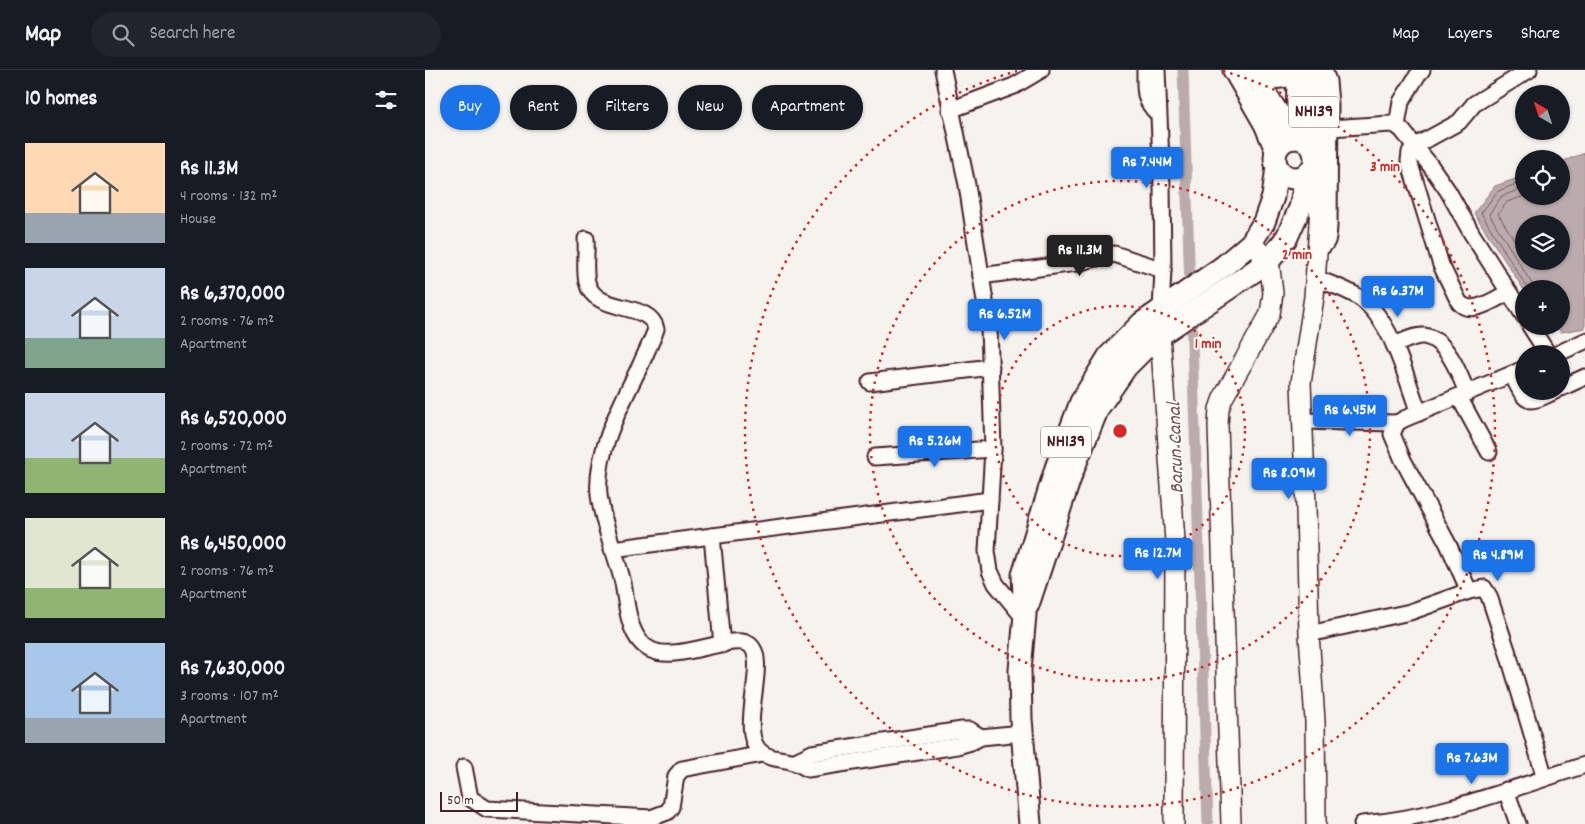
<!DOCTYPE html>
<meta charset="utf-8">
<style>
body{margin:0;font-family:Dekko,sans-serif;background:#20242c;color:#f1f3f6;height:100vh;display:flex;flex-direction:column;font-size:19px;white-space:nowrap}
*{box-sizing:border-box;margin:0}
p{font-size:16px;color:#9ea1a6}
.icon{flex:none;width:28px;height:28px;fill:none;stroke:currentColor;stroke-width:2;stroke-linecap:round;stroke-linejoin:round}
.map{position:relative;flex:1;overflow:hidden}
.sheet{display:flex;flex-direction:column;background:#171b24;width:425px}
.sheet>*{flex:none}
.top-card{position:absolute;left:15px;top:15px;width:475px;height:45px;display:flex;gap:10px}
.needle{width:32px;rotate:321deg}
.buttons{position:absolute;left:1090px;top:15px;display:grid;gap:10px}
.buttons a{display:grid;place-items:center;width:55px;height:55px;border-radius:50%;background:#171b24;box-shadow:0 1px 4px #0004;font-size:25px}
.scale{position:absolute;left:15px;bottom:12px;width:78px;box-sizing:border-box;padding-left:5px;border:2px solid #4a1f2b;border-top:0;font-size:14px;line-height:18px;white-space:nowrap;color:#4a1f2b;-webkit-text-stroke:4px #fdfcf7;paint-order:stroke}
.price{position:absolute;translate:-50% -42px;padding:0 11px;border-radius:5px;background:#1a73e8;color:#fff;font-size:16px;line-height:32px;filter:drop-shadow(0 1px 2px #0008)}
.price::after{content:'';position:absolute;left:50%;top:30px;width:15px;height:11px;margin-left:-8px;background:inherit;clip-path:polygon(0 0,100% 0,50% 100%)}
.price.selected{background:#222;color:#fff}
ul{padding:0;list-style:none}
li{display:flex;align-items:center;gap:15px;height:125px;padding:0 25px}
li span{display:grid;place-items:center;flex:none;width:140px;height:100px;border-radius:0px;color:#555}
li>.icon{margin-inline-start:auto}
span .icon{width:60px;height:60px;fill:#fffc;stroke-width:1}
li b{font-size:21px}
h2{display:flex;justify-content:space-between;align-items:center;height:60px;padding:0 25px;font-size:21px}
.pill{padding:0 18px;border-radius:22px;background:#171b24;box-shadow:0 1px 4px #0004;font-size:18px;line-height:45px}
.pill.selected{background:#1a73e8;color:#fff}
header{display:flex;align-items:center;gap:30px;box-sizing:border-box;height:70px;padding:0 25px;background:#171b24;border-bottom:1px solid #363941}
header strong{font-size:24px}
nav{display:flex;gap:28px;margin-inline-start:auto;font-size:18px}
.search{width:350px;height:45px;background:#20242c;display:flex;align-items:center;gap:12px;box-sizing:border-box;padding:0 18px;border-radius:28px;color:#9ea1a6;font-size:19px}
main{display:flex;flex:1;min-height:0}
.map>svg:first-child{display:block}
.water{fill:#bbabac;stroke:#8e7378;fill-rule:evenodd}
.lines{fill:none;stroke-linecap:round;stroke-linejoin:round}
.shore{stroke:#77575f;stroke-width:1}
.canal{stroke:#bbabac;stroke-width:11}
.minor-casing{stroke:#4a1f2b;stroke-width:19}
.major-casing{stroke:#4a1f2b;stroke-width:22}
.highway-casing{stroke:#4a1f2b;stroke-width:25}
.minor{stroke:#fdfcf7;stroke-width:15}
.major{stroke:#fdfcf7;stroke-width:19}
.highway{stroke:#fdfcf7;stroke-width:21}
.ring{fill:none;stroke:#d62828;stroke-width:2.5;stroke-dasharray:2.5 5}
.labels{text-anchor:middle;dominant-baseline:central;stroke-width:4;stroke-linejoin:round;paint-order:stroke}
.shield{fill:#fdfcf7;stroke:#806168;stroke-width:1}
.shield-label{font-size:18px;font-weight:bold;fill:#4a1f2b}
.water-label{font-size:20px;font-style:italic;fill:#725058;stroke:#fdfcf7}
.centre{fill:#d62828;stroke:#fdfcf7;stroke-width:2.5}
.ring-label{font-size:15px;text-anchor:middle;font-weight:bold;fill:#d62828;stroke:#fdfcf7;stroke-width:4;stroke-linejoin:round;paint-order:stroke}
</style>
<header>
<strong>Map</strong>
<div class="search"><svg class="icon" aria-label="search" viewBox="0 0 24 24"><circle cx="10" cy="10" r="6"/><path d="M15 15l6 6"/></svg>Search here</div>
<nav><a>Map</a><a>Layers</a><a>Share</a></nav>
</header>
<main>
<section class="sheet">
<h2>10 homes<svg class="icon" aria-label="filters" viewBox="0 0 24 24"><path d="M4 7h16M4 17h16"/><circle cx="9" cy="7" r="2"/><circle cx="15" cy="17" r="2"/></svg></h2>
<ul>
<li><span style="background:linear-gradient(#ffd9b3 70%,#9aa5b1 0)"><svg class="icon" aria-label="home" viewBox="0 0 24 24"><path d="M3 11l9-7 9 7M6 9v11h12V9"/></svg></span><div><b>Rs 11.3M</b><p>4 rooms · 132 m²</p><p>House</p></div></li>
<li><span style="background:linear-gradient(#c9d6e8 70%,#7fa58c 0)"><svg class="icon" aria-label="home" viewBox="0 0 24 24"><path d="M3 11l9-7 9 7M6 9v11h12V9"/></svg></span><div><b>Rs 6,370,000</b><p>2 rooms · 76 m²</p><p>Apartment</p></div></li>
<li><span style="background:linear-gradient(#c9d6e8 65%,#8fb573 0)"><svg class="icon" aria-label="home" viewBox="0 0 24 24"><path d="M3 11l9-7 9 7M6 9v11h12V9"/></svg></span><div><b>Rs 6,520,000</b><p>2 rooms · 72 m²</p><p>Apartment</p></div></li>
<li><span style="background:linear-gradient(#dfe7d0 70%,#8fb573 0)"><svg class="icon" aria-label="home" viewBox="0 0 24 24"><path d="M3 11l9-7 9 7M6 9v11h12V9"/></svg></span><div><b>Rs 6,450,000</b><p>2 rooms · 76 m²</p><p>Apartment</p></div></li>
<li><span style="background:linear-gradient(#a9c7e8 75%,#9aa5b1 0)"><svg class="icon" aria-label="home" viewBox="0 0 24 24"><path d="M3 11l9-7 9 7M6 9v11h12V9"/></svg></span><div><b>Rs 7,630,000</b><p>3 rooms · 107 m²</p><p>Apartment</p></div></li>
</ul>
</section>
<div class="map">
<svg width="1160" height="754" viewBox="0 0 1160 754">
<rect width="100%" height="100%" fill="#f6f3ef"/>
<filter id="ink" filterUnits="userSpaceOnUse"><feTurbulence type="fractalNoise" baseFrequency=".02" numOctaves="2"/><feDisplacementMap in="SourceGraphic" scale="10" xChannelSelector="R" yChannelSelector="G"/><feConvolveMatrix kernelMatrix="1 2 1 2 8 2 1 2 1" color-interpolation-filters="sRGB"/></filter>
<g filter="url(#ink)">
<path class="water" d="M1160,83V258L1136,262L1129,256H1136V219H1099V220L1049,143L1070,116L1099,106V126H1136V92ZM1099,154H1136V191H1099Z"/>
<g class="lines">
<g class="shore">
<path d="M1099,111L1073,121L1056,143L1103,219"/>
<path d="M1099,118L1077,126L1064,144L1110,219"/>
<path d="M1099,126L1082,132L1073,144L1099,185"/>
</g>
<g class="canal">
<path d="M758,0L765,220"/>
<path d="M766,241L783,754"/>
</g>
<defs>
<g id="minor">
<path d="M518,0L542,115L564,257L568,379L562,481L565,501L571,514L599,548"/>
<path d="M720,0C720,20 718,30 733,44"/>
<path d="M732,0L737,115L738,200L736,240"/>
<path d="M525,40L589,16L616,0"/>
<path d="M972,56L976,32L992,6L997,0"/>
<path d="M905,58L966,54L972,56L977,60L1005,95L1023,121L1047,164L1099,246"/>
<path d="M161,169C162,182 159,199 162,212C169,245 225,230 231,259C227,271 221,282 216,294C197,333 170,381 174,425C178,456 191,483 198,513C202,535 203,569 226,580C253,593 309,562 325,575C345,591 310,664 337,683C345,689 357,689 366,691C372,693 378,696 383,699L532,676L546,672L556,667L597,663"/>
<path d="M892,180C904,174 903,169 904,156L905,34L903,11L899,0"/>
<path d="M556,206L651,193L689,184L738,200"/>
<path d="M890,208C905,214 922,219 935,228C967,250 981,308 994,343"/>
<path d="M1084,222C1070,229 1046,247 1034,232L1016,195L984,91L985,82L990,76L1034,52L1049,34L1104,0"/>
<path d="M1105,256L1123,284"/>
<path d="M969,275C978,272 989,265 999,266C1022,269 1035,305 1042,323"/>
<path d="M1132,284L1160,271"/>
<path d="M1087,305C1102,333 1100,336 1130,321"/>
<path d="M445,312L566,297"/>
<path d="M1136,318L1160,307"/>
<path d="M1034,327L1064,382"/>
<path d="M877,351L972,353"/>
<path d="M450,387L568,379"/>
<path d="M287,466L297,575"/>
<path d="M187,479L565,430"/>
<path d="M1044,521L1023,474L978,390L967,364L972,353L979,349L1099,299"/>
<path d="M884,564L985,542L1044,521L1059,518L1064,526L1082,580L1120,708"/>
<path d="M368,692L387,683L537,660H545L556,667"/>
<path d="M39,697L45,728L62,739L226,748L242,742L246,737L251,706L257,699L338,684"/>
<path d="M1081,720L1093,754"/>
<path d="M937,754C1014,748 1088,718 1160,695"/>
</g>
<g id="major">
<path d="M886,100L894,114L895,127L894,154L889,227L876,313L881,437L884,564L890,651L891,754"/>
<path d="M735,265L750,471L749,754"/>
<path d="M806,754L793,355L794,339L798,328L845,244L848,223L844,191L826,173"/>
</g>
<g id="highway">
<path d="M809,0L840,54L851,80"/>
<path d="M825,0L869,68"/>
<path d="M826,0C846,10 853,9 873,3"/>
<path d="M889,0L890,83"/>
<path d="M872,67L873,0"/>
<circle cx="870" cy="88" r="20"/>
<path d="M603,535L647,402L673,338L701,297L729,269L844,191L862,167L875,138L882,104"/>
<path d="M605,754L596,649L595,600L600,545L598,505L631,398L656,332L684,286L717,253L799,196L826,173L839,152L848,127L852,97"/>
</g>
</defs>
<use href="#minor" class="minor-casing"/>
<use href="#major" class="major-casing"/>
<use href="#highway" class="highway-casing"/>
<use href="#minor" class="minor"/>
<use href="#major" class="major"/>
<use href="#highway" class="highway"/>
</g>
</g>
<g class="ring">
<circle cx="695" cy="361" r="125"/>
<circle cx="695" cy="361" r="250"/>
<path d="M798 1A375 375 0 1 1 592 1"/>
</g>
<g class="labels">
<g class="shield">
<rect x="864" y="26.5" width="50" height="31" rx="4"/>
<rect x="616" y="356.5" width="50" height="31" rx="4"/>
</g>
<g class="shield-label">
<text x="889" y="42">NH139</text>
<text x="641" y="372">NH139</text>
</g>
<g class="water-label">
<text transform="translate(752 378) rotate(-92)">Barun Canal</text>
</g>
</g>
<circle cx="695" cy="361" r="8" class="centre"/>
<g class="ring-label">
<text x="960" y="101">3 min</text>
<text x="872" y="189">2 min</text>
<text x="783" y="278">1 min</text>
</g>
</svg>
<div class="buttons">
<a><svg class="needle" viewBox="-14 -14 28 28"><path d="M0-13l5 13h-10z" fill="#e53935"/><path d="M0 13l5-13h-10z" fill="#9ea1a6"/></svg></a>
<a><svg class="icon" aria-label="locate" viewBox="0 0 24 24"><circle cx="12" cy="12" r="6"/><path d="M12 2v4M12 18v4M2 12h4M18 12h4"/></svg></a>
<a><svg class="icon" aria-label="layers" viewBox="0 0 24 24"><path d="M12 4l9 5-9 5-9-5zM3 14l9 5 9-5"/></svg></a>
<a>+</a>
<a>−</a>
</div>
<div class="scale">50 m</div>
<b class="price" style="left:722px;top:119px">Rs 7.44M</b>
<b class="price selected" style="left:655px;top:207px">Rs 11.3M</b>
<b class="price" style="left:973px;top:248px">Rs 6.37M</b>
<b class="price" style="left:580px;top:271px">Rs 6.52M</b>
<b class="price" style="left:925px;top:367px">Rs 6.45M</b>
<b class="price" style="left:510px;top:398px">Rs 5.26M</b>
<b class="price" style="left:864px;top:430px">Rs 8.09M</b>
<b class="price" style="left:733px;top:510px">Rs 12.7M</b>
<b class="price" style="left:1073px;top:512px">Rs 4.89M</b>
<b class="price" style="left:1047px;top:715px">Rs 7.63M</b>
<div class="top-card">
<a class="pill selected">Buy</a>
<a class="pill">Rent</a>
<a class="pill">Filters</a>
<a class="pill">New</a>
<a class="pill">Apartment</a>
</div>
</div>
</main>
